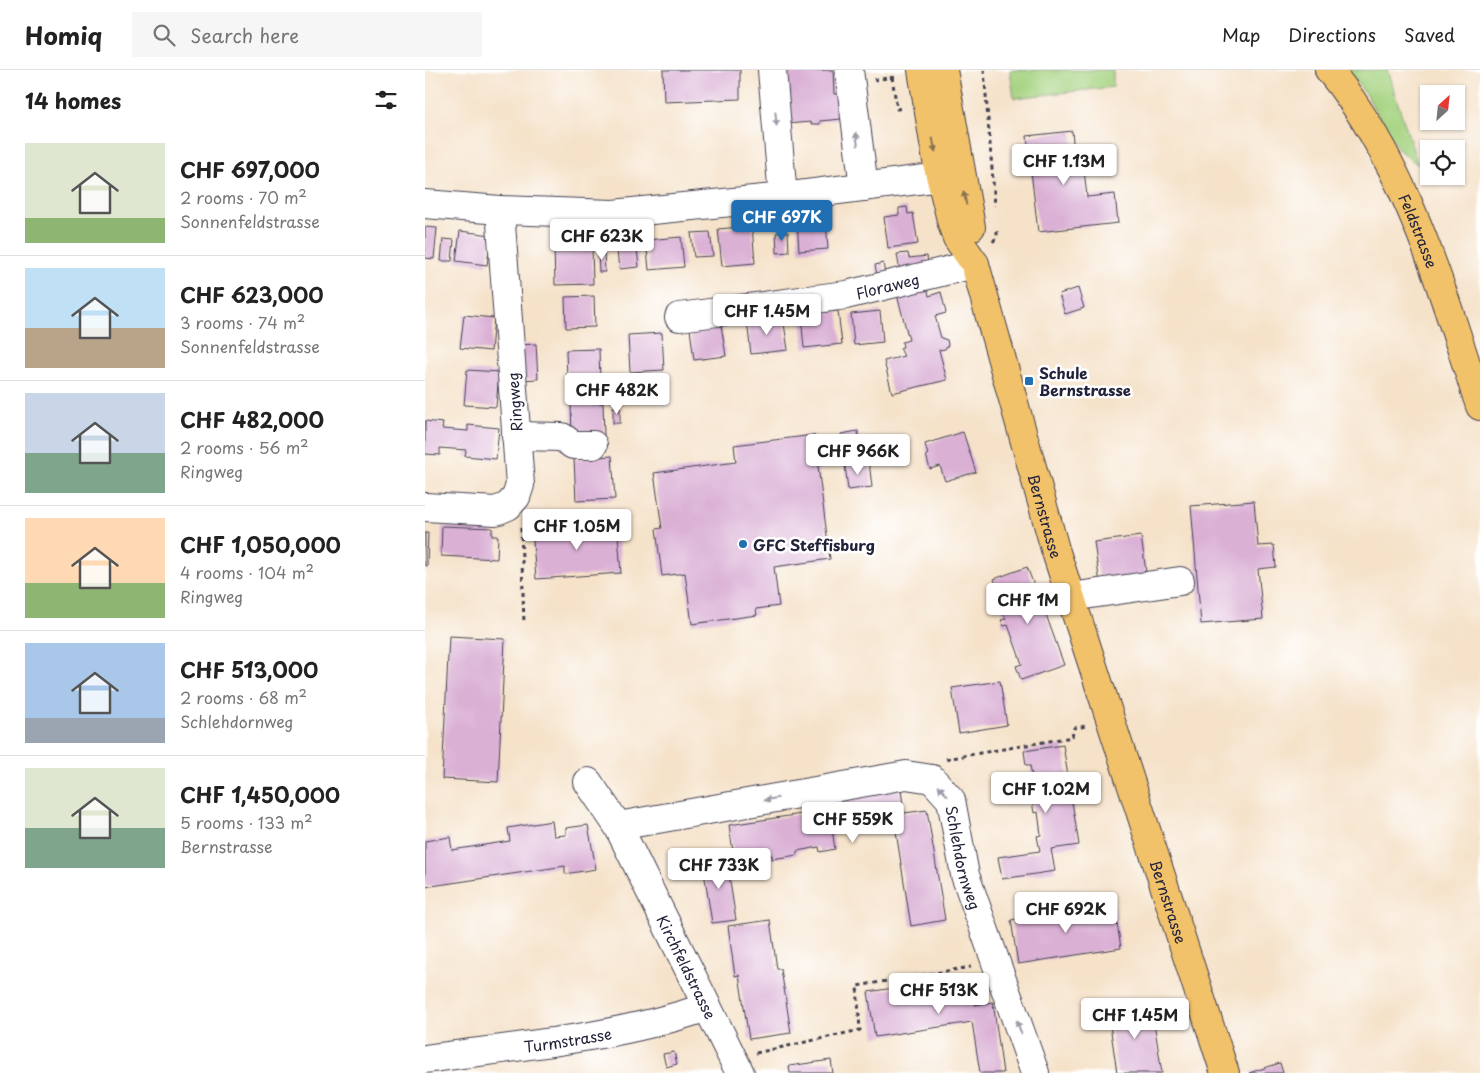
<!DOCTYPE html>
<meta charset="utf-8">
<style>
body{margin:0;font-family:"Playpen Sans",sans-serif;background:#f6f6f6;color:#222;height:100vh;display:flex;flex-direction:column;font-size:19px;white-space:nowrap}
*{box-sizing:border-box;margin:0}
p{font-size:16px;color:#767676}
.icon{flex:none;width:28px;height:28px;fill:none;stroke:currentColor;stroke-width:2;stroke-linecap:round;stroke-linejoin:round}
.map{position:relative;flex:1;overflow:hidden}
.panel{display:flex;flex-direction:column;background:#fff;width:425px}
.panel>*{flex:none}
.needle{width:32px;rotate:27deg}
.tools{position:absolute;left:995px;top:15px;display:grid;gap:10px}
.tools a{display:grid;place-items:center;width:45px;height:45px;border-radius:0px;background:#fff;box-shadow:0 1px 4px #0004;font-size:25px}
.price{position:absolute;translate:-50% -42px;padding:0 11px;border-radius:5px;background:#fff;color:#222;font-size:16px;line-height:32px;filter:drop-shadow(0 1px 2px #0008)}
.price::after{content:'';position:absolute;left:50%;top:30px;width:15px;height:11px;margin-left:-8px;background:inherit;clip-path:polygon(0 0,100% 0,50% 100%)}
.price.active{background:#1f6fb2;color:#fff}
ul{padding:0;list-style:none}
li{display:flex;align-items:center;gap:15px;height:125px;padding:0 25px}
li+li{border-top:1px solid #e0e0e0}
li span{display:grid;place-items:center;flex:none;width:140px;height:100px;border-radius:0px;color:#555}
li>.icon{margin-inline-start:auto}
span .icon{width:60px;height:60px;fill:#fffc;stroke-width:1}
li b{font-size:21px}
h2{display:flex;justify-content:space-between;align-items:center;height:60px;padding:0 25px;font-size:21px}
header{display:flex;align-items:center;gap:30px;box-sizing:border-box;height:70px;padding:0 25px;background:#fff;border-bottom:1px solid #e0e0e0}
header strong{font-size:24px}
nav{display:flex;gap:28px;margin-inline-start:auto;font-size:18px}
.search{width:350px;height:45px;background:#f6f6f6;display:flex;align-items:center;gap:12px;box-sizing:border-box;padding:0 18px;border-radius:0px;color:#767676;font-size:19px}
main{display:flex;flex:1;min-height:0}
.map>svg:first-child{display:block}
.green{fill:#a5d380;stroke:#647a5e}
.building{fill:#dab0d5}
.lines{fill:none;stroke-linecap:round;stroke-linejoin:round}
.minor-casing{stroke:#423f50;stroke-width:30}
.major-casing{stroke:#423f50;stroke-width:30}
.path{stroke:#423f50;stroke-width:3;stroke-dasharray:4 4;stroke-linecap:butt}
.minor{stroke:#fff;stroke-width:28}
.major{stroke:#f2c26a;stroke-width:28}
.oneway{fill:#9c9ca7}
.oneway2{fill:#8a7252}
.poi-dot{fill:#1f6fb2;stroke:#fff;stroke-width:2}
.labels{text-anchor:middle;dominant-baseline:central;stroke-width:5;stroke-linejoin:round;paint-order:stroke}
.street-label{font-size:15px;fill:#22223b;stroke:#fff}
.poi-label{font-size:15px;font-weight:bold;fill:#22223b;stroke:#fff;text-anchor:start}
</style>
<header>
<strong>Homiq</strong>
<div class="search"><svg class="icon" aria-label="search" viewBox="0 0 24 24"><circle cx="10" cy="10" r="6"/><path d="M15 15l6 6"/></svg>Search here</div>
<nav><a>Map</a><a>Directions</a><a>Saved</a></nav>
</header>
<main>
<section class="panel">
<h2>14 homes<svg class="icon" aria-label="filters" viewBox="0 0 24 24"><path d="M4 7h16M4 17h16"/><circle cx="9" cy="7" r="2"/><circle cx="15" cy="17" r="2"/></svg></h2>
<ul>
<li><span style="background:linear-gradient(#dfe7d0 75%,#8fb573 0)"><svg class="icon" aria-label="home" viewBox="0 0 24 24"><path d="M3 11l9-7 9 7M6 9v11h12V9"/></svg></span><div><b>CHF 697,000</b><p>2 rooms · 70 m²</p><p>Sonnenfeldstrasse</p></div></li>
<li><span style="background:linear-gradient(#bfe0f5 60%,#b9a48a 0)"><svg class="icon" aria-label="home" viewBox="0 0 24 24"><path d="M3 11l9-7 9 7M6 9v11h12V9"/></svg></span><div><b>CHF 623,000</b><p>3 rooms · 74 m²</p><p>Sonnenfeldstrasse</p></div></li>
<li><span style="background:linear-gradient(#c9d6e8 60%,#7fa58c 0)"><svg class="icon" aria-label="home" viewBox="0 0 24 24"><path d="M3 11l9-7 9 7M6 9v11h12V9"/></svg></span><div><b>CHF 482,000</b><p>2 rooms · 56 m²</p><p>Ringweg</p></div></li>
<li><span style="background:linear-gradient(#ffd9b3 65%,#8fb573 0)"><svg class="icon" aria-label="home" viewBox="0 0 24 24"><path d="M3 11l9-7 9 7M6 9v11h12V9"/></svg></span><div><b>CHF 1,050,000</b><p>4 rooms · 104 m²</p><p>Ringweg</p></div></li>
<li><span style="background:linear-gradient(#a9c7e8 75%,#9aa5b1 0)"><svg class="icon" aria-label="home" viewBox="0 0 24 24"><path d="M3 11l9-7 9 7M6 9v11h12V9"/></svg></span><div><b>CHF 513,000</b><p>2 rooms · 68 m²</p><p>Schlehdornweg</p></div></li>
<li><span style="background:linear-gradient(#dfe7d0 60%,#7fa58c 0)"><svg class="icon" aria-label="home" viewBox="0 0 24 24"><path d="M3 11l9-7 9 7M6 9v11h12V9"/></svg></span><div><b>CHF 1,450,000</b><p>5 rooms · 133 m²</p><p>Bernstrasse</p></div></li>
</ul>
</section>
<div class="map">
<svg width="1055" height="1003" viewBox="0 0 1055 1003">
<rect width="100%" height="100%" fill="#fff"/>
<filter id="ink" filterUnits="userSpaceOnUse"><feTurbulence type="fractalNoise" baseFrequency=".02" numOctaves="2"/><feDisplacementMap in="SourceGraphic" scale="10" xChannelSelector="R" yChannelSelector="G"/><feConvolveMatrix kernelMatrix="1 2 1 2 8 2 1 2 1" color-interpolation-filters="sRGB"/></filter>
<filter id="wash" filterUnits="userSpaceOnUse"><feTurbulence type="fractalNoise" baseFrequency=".0096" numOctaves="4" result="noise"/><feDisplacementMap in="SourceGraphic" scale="20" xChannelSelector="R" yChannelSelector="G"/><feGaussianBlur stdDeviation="1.12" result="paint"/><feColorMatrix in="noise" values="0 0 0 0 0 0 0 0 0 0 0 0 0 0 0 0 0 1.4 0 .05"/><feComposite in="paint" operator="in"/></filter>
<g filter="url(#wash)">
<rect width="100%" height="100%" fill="#f5e2c9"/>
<g class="green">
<path d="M585,0H688V17L589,28Z"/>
<path d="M922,0H962L993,95L974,80L942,26Z"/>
</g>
<g id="blocks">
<g class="building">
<path d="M238,0H315V29L239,32Z"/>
<path d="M357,0H408L409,24H414L416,49L395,51V54H386V52L361,54Z"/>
<path d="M647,61L649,82H657L662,127L690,124L693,153L613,162L602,66Z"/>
<path d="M482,137L483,144L488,143L493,174L463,178L459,147L474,145V138Z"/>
<path d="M401,149L403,179L374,181L372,151Z"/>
<path d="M327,156L330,193L297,196L293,159Z"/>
<path d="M0,157L12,158L9,189L0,188Z"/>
<path d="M35,161L66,165L62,195L31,191Z"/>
<path d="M285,162L288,186L269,187L266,163Z"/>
<path d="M363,162L364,182L352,183L351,163Z"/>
<path d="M256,167L259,197L224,200L221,170Z"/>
<path d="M18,169L29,170L27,191H16Z"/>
<path d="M167,174L168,214L130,215L129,176Z"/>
<path d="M212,179L214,197L194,199L192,181Z"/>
<path d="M179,180L180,202H174L173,181Z"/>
<path d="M483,183L484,188L502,186L503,195L475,202L472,184Z"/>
<path d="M458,193L461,209L453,210L450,195Z"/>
<path d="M501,213L504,226L516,222L521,243L510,246L516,268L522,270L523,275L520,279L514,280L522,310L467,323L459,291L479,286L475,278L478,277L477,272L484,270L471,221Z"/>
<path d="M653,218L659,238L640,244L634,224Z"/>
<path d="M169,226L170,257L141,258L140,227Z"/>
<path d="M413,241L417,274L379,278L376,245Z"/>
<path d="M455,241L458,272L429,275L426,244Z"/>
<path d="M39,245L69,248L66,281L35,278Z"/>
<path d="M358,247L363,280L326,284L322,251Z"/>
<path d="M296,255L301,286L269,290L265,259Z"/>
<path d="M237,263L239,300L205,302L203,265Z"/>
<path d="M111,274L113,309L95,310L93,275Z"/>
<path d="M174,279L175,311H142L141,280Z"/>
<path d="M42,300L74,302L71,337L39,335Z"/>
<path d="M178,333L179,366L147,367L146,334Z"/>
<rect x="188" y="337" width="7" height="16"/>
<path d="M0,351L18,353L17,359L43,361V355L74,358L71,389L40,386L41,380L15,378V385L0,384Z"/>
<path d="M433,361L434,372L417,375L416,364Z"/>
<path d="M538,362L551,402L520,411L515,396L505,399L501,385H503L500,374Z"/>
<path d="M389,365L405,489L349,497L354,536L331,539L332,545L267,554L260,503L237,506L231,459L237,458L229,403L311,392L309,375Z"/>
<path d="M187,386L190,429L151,431L149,389Z"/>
<path d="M444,392L447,417L423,420L420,395Z"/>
<path d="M829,431L833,476L849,475L851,497L833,499L838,549L776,554L766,436Z"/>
<path d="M192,453L196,503L111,509L107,459Z"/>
<path d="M17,456L67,458V466H73L72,489L16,486Z"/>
<path d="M0,463H3L2,496H0Z"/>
<path d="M716,466L722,509L675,514L669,472Z"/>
<path d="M602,497L610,518L607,519L610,526L614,525L639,595L596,610L591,596L597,594L583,555L579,556L576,550L581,549L576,538L582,536L580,529L577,530L569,509Z"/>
<path d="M24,566L80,569L73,712L17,709Z"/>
<path d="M575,611L582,655L534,663L527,618Z"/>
<path d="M638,675L654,775L626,779L630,801L577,809L573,787L615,781L612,766L616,765L613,742L609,743L607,731L605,718L609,717L605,695H601L599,681Z"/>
<path d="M476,719L479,743L502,740L520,850L486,856L468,743L406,753L410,779L395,782L394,777L372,781V785L347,789V785L323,788L324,792L310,795L304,755L403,740L402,730Z"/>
<path d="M127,751L129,766L141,765V758L163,755L171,799L140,804V796L0,817V771L25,767L27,780L85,771L83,758Z"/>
<path d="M301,786L311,850L287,853L277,789Z"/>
<path d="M689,834L696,878L593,894L586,850Z"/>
<path d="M345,850L352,899H356L366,963L324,969L314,905L310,906L303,856Z"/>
<path d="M546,906L550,935L568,932L578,1003H555L547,952L450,967L443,922Z"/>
<path d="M726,934L737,1003H692L683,941Z"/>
<path d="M249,982L252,994L241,997L238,984Z"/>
<path d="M406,990L408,1003H365L364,996Z"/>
<path d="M855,993L858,1003H824Z"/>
</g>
</g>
</g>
<g filter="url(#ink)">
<use href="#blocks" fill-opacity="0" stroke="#423f50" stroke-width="1"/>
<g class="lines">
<defs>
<g id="minor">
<path d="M347,0L358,127"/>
<path d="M424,0L439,117"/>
<path d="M0,134L75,140L188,144L358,127L516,107"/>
<path id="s1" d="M254,247L421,225L550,194"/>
<path d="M91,366L137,367L148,375H168"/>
<path d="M0,437L71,441L83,436L91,427L95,415L75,140"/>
<path d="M646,527L755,511"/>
<path id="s2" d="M163,712L193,756L315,1003"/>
<path id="s3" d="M193,756L481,705L507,709L526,730L540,805L610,1003"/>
<path id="s4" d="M0,989C94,976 192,968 282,937"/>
</g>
<g id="major">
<path id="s5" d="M497,0L513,97L527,154L532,168L550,194L630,479L800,1003"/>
<path d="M518,0L546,157"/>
<path id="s6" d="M904,0C984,98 1016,219 1055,336"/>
</g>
</defs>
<use href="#minor" class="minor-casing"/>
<use href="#major" class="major-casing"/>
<g class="path">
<path d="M559,0L570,136"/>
<path d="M467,7L472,39L478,38"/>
<path d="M449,10L470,7"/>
<path d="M568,172L572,166V160"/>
<path d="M96,458L99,554"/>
<path d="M521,689L647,667L649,658L662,656"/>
<path d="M331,983L435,960L432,916L546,897"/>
</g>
<use href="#minor" class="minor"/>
<use href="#major" class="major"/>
</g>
<defs><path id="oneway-solid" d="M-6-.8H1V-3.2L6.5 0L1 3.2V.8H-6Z" transform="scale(1.25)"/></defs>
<g class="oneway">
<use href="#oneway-solid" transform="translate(351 49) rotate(85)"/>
<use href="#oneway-solid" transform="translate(432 69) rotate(-97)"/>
<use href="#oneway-solid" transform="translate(518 721) rotate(-132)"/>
<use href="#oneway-solid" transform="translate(346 729) rotate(170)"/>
<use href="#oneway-solid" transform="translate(594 957) rotate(-110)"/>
</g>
<g class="oneway2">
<use href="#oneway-solid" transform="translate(509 75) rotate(79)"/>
<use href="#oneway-solid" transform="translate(540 128) rotate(-101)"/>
</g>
</g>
<g class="poi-dot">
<rect x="599" y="306" width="10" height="10" rx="2.5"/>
<circle cx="318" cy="474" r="5"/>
</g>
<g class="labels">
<g class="street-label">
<text stroke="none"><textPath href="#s6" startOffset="185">Feldstrasse</textPath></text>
<text stroke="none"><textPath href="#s1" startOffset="211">Floraweg</textPath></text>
<text transform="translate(89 332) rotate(-94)">Ringweg</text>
<text stroke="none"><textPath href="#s5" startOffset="465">Bernstrasse</textPath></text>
<text stroke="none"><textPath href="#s3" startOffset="406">Schlehdornweg</textPath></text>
<text stroke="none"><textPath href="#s5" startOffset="870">Bernstrasse</textPath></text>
<text stroke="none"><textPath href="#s2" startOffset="210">Kirchfeldstrasse</textPath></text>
<text stroke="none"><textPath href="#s4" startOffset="144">Turmstrasse</textPath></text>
</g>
<g class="poi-label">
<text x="614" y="302">Schule<tspan x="614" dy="17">Bernstrasse</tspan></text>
<text x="328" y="474">GFC Steffisburg</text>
</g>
</g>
</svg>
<div class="tools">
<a><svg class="needle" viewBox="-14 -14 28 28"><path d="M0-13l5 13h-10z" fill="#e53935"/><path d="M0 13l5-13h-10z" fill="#767676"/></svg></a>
<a><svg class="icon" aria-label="locate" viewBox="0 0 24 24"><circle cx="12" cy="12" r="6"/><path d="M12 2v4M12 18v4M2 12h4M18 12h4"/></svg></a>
</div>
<b class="price" style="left:639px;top:116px">CHF 1.13M</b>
<b class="price active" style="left:357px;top:172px">CHF 697K</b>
<b class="price" style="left:177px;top:191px">CHF 623K</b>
<b class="price" style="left:342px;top:266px">CHF 1.45M</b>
<b class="price" style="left:192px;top:345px">CHF 482K</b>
<b class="price" style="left:433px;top:406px">CHF 966K</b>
<b class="price" style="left:152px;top:481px">CHF 1.05M</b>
<b class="price" style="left:603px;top:555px">CHF 1M</b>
<b class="price" style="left:621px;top:744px">CHF 1.02M</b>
<b class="price" style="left:428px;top:774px">CHF 559K</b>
<b class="price" style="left:294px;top:820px">CHF 733K</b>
<b class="price" style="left:641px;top:864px">CHF 692K</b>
<b class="price" style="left:514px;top:945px">CHF 513K</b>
<b class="price" style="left:710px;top:970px">CHF 1.45M</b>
</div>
</main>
